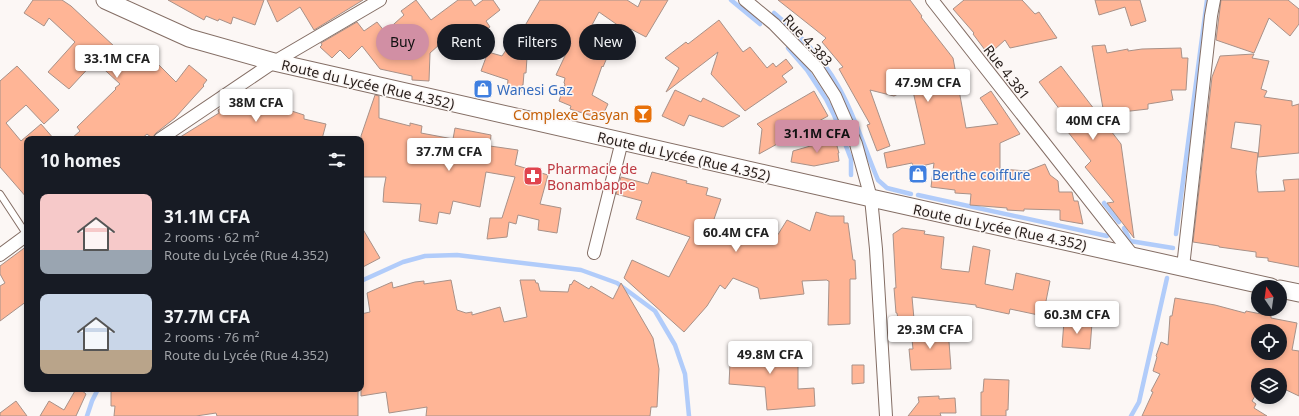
<!DOCTYPE html>
<meta charset="utf-8">
<style>
body{margin:0;font-family:"Noto Sans",sans-serif;background:#242831;color:#f1f3f6;height:100vh;display:flex;flex-direction:column;font-size:15px;white-space:nowrap}
*{box-sizing:border-box;margin:0}
p{font-size:13px;color:#9ea1a6}
.icon{flex:none;width:22px;height:22px;fill:none;stroke:currentColor;stroke-width:2;stroke-linecap:round;stroke-linejoin:round}
.map{position:relative;flex:1;overflow:hidden}
.panel{position:absolute;left:24px;top:136px;width:340px;height:256px;display:flex;flex-direction:column;background:#171b24;border-radius:8px;box-shadow:0 2px 6px #0003}
.panel>*{flex:none}
.guide{position:absolute;left:376px;top:24px;width:380px;height:36px;display:flex;gap:8px}
.needle{width:26px;rotate:347deg}
.fabs{position:absolute;left:1251px;top:280px;display:grid;gap:8px}
.fabs a{display:grid;place-items:center;width:36px;height:36px;border-radius:50%;background:#171b24;box-shadow:0 2px 6px #0003;font-size:20px}
.price{position:absolute;translate:-50% -34px;padding:0 9px;border-radius:4px;background:#fff;color:#222;font-size:13px;line-height:26px;filter:drop-shadow(0 1px 2px #0008)}
.price::after{content:'';position:absolute;left:50%;top:24px;width:12px;height:9px;margin-left:-6px;background:inherit;clip-path:polygon(0 0,100% 0,50% 100%)}
.price.active{background:#d18fa4;color:#111}
ul{padding:0;list-style:none}
li{display:flex;align-items:center;gap:12px;height:100px;padding:0 16px}
li span{display:grid;place-items:center;flex:none;width:112px;height:80px;border-radius:8px;color:#555}
li>.icon{margin-inline-start:auto}
span .icon{width:48px;height:48px;fill:#fffc;stroke-width:1}
li b{font-size:17px}
h2{display:flex;justify-content:space-between;align-items:center;height:48px;padding:0 16px;font-size:17px}
.chip{padding:0 14px;border-radius:18px;background:#171b24;box-shadow:0 2px 6px #0003;font-size:14px;line-height:36px}
.chip.active{background:#d18fa4;color:#111}
.map>svg:first-child{display:block}
.lines{fill:none;stroke-linecap:round;stroke-linejoin:round}
.stream{stroke:#b1ccfa;stroke-width:4.5}
.building{fill:#ffb596;stroke:#a89188;fill-rule:evenodd}
.lane-casing{stroke:#846e65;stroke-width:8}
.street-casing{stroke:#846e65;stroke-width:14}
.secondary-casing{stroke:#846e65;stroke-width:19}
.lane{stroke:#fff;stroke-width:6}
.street{stroke:#fff;stroke-width:12}
.secondary{stroke:#fff;stroke-width:17}
.labels{text-anchor:middle;dominant-baseline:central;stroke-width:3;stroke-linejoin:round;paint-order:stroke}
.street-label{font-size:14px;fill:#261d1a;stroke:#fcf7f5}
.shop-label{font-size:14px;fill:#366cbe;stroke:#fcf7f5;text-anchor:start}
.food-label{font-size:14px;fill:#c56008;stroke:#fcf7f5;text-anchor:end}
.health-label{font-size:14px;fill:#be3a42;stroke:#fcf7f5;text-anchor:start}
</style>
<div class="map">
<svg width="1299" height="416" viewBox="0 0 1299 416">
<rect width="100%" height="100%" fill="#fcf7f5"/>
<g class="lines">
<g class="stream">
<path d="M731,0L760,24"/>
<path d="M774,13C799,34 821,56 837,84C855,114 864,148 878,180L887,188L911,194"/>
<path d="M788,48L807,70L826,99L834,115L851,159V175"/>
<path d="M918,195L1107,236"/>
<path d="M1104,203L1119,222"/>
<path d="M1124,228L1130,241L1173,248"/>
<path d="M1176,234L1207,0"/>
<path d="M361,281L403,262L425,256L457,255L581,270L617,283L655,311L675,345L685,374L689,416"/>
<path d="M87,416L92,401L98,389"/>
<path d="M1131,416L1139,402L1167,278"/>
</g>
</g>
<g class="building">
<path d="M33,0H62L71,6L130,61L137,51L145,58L148,54L176,82L189,65L207,80L203,85L204,86L193,98L175,118L156,133L152,138L147,134L141,139H71L80,131L77,127L116,89L115,88L120,84L95,61L69,89L48,72L75,42L49,18L44,26L24,13Z"/>
<path d="M168,0H264L255,25L233,17L231,24L219,19L218,21L206,16L204,20Z"/>
<path d="M267,0H363L314,30L300,7L277,22Z"/>
<path d="M416,0L431,20L458,0H471L475,6L483,0H493L500,10L486,21L490,27L458,48L449,36L430,53L429,81L412,80V76L380,69L362,46L349,59L340,50L332,58L320,47L322,45L321,43L357,22L364,31L377,22L385,32L404,15L401,11Z"/>
<path d="M540,0H627L638,7L641,0H668L646,37L623,25L622,27L620,25L619,26L599,12L586,36L612,46L603,67L602,66L592,95L608,104L601,119L570,109L571,106L559,101L565,84L564,83L565,78L556,75L571,43L546,31L527,57L526,73H524L523,85H522L521,92L507,89L508,80L481,71L488,52L502,56L521,28L523,29Z"/>
<path d="M778,0H910L922,16L921,17L953,58L966,128L998,124L980,98L991,91L1020,134L1000,143V169L1027,171L1045,164L1050,175L1058,181L1059,192H1072L1074,201H1078L1083,224L1060,220V210L1024,209V211L1007,210V208L970,205L971,194L955,193V190L931,187L934,163L914,168L912,163L887,168L884,153L925,144L912,87L894,96L870,90L890,146L877,151L867,125L870,124L839,69L843,67L822,42L826,38Z"/>
<path d="M964,0H1022L1035,14L1039,12L1057,38L1010,48L1005,40L995,49L992,45L985,50L973,34L974,33L953,9Z"/>
<path d="M1095,0H1140L1146,21L1131,26L1125,7L1099,15Z"/>
<path d="M1221,0H1288L1299,9V24L1290,36L1269,18L1254,53L1216,40Z"/>
<path d="M719,20L743,52L750,47L767,68L773,63L776,67L786,59L793,68L782,76L787,82L745,111L711,74L718,52L666,92L679,68L665,58L686,42L688,44Z"/>
<path d="M1105,45L1107,53L1128,49V51L1142,49L1181,48L1182,58H1188L1186,90H1171L1173,100L1148,104V109L1104,114L1092,46Z"/>
<path d="M1254,54L1252,58L1269,61L1261,89L1267,91L1264,97L1292,101V106L1299,104V153L1258,157L1261,125L1235,122L1231,148L1258,153L1256,172L1258,192L1285,191L1283,180L1299,179V267L1268,261V258L1256,257V252L1219,247V246L1193,242L1212,77L1220,56Z"/>
<path d="M17,66L59,110L44,124L26,105L6,123L21,141L41,124L54,139H27V198L0,167V81Z"/>
<path d="M1061,66L1121,144L1134,238L1107,203L1114,202L1085,167L1091,161L1064,127L1070,123L1039,82Z"/>
<path d="M259,90L268,107L273,105L304,115V119L326,124L322,139H177L219,113L218,110L241,96L243,99Z"/>
<path d="M675,90L701,102L703,98L740,116L723,127L689,115L684,126L662,116Z"/>
<path d="M814,91L828,116L759,154L762,129L757,124Z"/>
<path d="M375,95L379,96V118L410,126V123L422,126L421,133L453,139L455,128L491,135L490,146L518,150L515,165L548,175L540,204L561,208L557,233L538,230L539,220L518,215L516,224L509,222L507,237L487,239L490,218H502L515,177L486,172L480,207L453,201L450,214L439,212L437,224L419,221L421,204L383,202L384,188L386,177H361V136Z"/>
<path d="M835,139L839,153H838L839,161L814,166L791,162L793,151Z"/>
<path d="M652,172L687,181L686,183L708,188L706,195L721,199L713,222L739,229L742,225L777,236L787,220L810,231L816,212L830,216H844V223H848L853,260H855L856,279H850V324L828,325L829,281H828L827,280L802,281L804,294L760,299L758,288L733,278L725,289L720,285L707,306L684,332L624,278L632,260L669,277L690,237L636,219L642,201L616,194L621,177L648,184Z"/>
<path d="M361,226L380,258L361,268Z"/>
<path d="M902,228L925,231L924,234L944,237L941,268L942,269L969,272L973,246L990,250L985,284L1013,290L1016,273L1050,281L1043,316L1010,309L1009,314L976,307V305L912,297L914,319H898L897,313H896L894,288H896L893,234Z"/>
<path d="M27,246V301L0,321V286L5,283L0,274V266Z"/>
<path d="M451,280L457,310L466,313L472,312V315L500,307L504,322L527,317L520,280H535L536,283H538L540,291L568,292L570,284L571,285L574,280L589,289L591,286L613,299L621,283L653,338L659,369L657,407H651L650,416H426L427,407L389,413L386,392L361,396V314L370,312L367,293L392,282L393,288L415,282L424,281V284Z"/>
<path d="M1175,298L1215,305L1245,313L1246,311L1271,316V318L1297,323L1292,350L1299,351V396L1280,387V375H1258V391L1252,401L1256,404L1254,408L1267,416H1142L1153,392L1151,391L1160,374L1153,371L1157,357L1156,356L1161,342L1168,345L1170,316H1172ZM1258,331H1280V353H1258Z"/>
<path d="M1064,321L1092,323L1090,349L1062,347Z"/>
<path d="M948,328L951,369L911,370L909,349H913L911,330Z"/>
<path d="M731,343L768,346H792V356H798V389L814,388L815,406L767,410L765,387L729,384Z"/>
<path d="M852,365H864V383L852,384Z"/>
<path d="M984,379L1009,380L1008,410H1006V416H981V392H983Z"/>
<path d="M76,389H80L86,394L76,416H40L49,401L64,410Z"/>
<path d="M115,389H159L160,391L175,389H358V416H217L216,413L196,416H114L115,406H111V392Z"/>
<path d="M939,396V399L955,398L956,413H940L941,416H908L919,402L918,397Z"/>
<path d="M16,401L27,416H0V413Z"/>
</g>
<g class="lines">
<defs>
<path id="lane" d="M0,194L27,235"/>
<g id="street">
<path d="M745,0L774,24L817,68L835,96L856,144L871,198L876,249L886,416"/>
<path d="M932,0L1134,257"/>
<path d="M160,139L274,62L380,0"/>
<path d="M594,253L622,141"/>
<path d="M0,255L27,235"/>
<path d="M1183,267L1211,16L1214,0"/>
</g>
<g id="secondary">
<path d="M105,0L189,38L274,62L871,198L1271,287"/>
<path d="M1280,289L1299,293"/>
</g>
</defs>
<use href="#lane" class="lane-casing"/>
<use href="#street" class="street-casing"/>
<use href="#secondary" class="secondary-casing"/>
<use href="#lane" class="lane"/>
<use href="#street" class="street"/>
<use href="#secondary" class="secondary"/>
</g>
<defs>
<symbol id="shop-square" viewBox="-11 -11 22 22"><rect x="-9" y="-9" width="18" height="18" rx="4" fill="#3f7fe0" stroke="#fcf7f5"/><path d="M-5-2.5h2.3a2.7 3.5 0 0 1 5.4 0H5L5.5 6h-11ZM-1.5-2.5h3a1.5 2.3 0 0 0-3 0Z" fill="#fff"/></symbol>
<symbol id="bar-square" viewBox="-11 -11 22 22"><rect x="-9" y="-9" width="18" height="18" rx="4" fill="#e8710a" stroke="#fcf7f5"/><path d="M-6-5H6L.8 .8V4.5H3.5V6h-7V4.5H-.8V.8Z" fill="#fff"/></symbol>
<symbol id="pharmacy-square" viewBox="-11 -11 22 22"><rect x="-9" y="-9" width="18" height="18" rx="4" fill="#e0444e" stroke="#fcf7f5"/><path d="M-2-6h4v4h4v4h-4v4h-4v-4h-4v-4h4Z" fill="#fff"/></symbol>
</defs>
<g fill-rule="evenodd">
<use href="#shop-square" x="472" y="78" width="22" height="22"/>
<use href="#bar-square" x="632" y="103" width="22" height="22"/>
<use href="#shop-square" x="907" y="163" width="22" height="22"/>
<use href="#pharmacy-square" x="522" y="165" width="22" height="22"/>
</g>
<g class="labels">
<g class="street-label">
<text transform="translate(808 40) rotate(47)">Rue 4.383</text>
<text transform="translate(1007 72) rotate(52)">Rue 4.381</text>
<text transform="translate(368 84) rotate(13)">Route du Lycée (Rue 4.352)</text>
<text transform="translate(684 156) rotate(13)">Route du Lycée (Rue 4.352)</text>
<text transform="translate(1000 227) rotate(12)">Route du Lycée (Rue 4.352)</text>
</g>
<g class="shop-label">
<text x="497" y="89">Wanesi Gaz</text>
<text x="932" y="174">Berthe coiffure</text>
</g>
<g class="food-label">
<text x="629" y="114">Complexe Casyan</text>
</g>
<g class="health-label">
<text x="547" y="168">Pharmacie de<tspan x="547" dy="16">Bonambappe</tspan></text>
</g>
</g>
</svg>
<div class="fabs">
<a><svg class="needle" viewBox="-14 -14 28 28"><path d="M0-13l5 13h-10z" fill="#e53935"/><path d="M0 13l5-13h-10z" fill="#9ea1a6"/></svg></a>
<a><svg class="icon" aria-label="locate" viewBox="0 0 24 24"><circle cx="12" cy="12" r="6"/><path d="M12 2v4M12 18v4M2 12h4M18 12h4"/></svg></a>
<a><svg class="icon" aria-label="layers" viewBox="0 0 24 24"><path d="M12 4l9 5-9 5-9-5zM3 14l9 5 9-5"/></svg></a>
</div>
<b class="price" style="left:117px;top:79px">33.1M CFA</b>
<b class="price" style="left:928px;top:103px">47.9M CFA</b>
<b class="price" style="left:256px;top:123px">38M CFA</b>
<b class="price" style="left:1093px;top:141px">40M CFA</b>
<b class="price active" style="left:817px;top:154px">31.1M CFA</b>
<b class="price" style="left:449px;top:172px">37.7M CFA</b>
<b class="price" style="left:736px;top:253px">60.4M CFA</b>
<b class="price" style="left:1077px;top:335px">60.3M CFA</b>
<b class="price" style="left:930px;top:350px">29.3M CFA</b>
<b class="price" style="left:770px;top:375px">49.8M CFA</b>
<div class="guide">
<a class="chip active">Buy</a>
<a class="chip">Rent</a>
<a class="chip">Filters</a>
<a class="chip">New</a>
</div>
<section class="panel">
<h2>10 homes<svg class="icon" aria-label="filters" viewBox="0 0 24 24"><path d="M4 7h16M4 17h16"/><circle cx="9" cy="7" r="2"/><circle cx="15" cy="17" r="2"/></svg></h2>
<ul>
<li><span style="background:linear-gradient(#f6c9c9 70%,#9aa5b1 0)"><svg class="icon" aria-label="home" viewBox="0 0 24 24"><path d="M3 11l9-7 9 7M6 9v11h12V9"/></svg></span><div><b>31.1M CFA</b><p>2 rooms · 62 m²</p><p>Route du Lycée (Rue 4.352)</p></div></li>
<li><span style="background:linear-gradient(#c9d6e8 70%,#b9a48a 0)"><svg class="icon" aria-label="home" viewBox="0 0 24 24"><path d="M3 11l9-7 9 7M6 9v11h12V9"/></svg></span><div><b>37.7M CFA</b><p>2 rooms · 76 m²</p><p>Route du Lycée (Rue 4.352)</p></div></li>
</ul>
</section>
</div>
